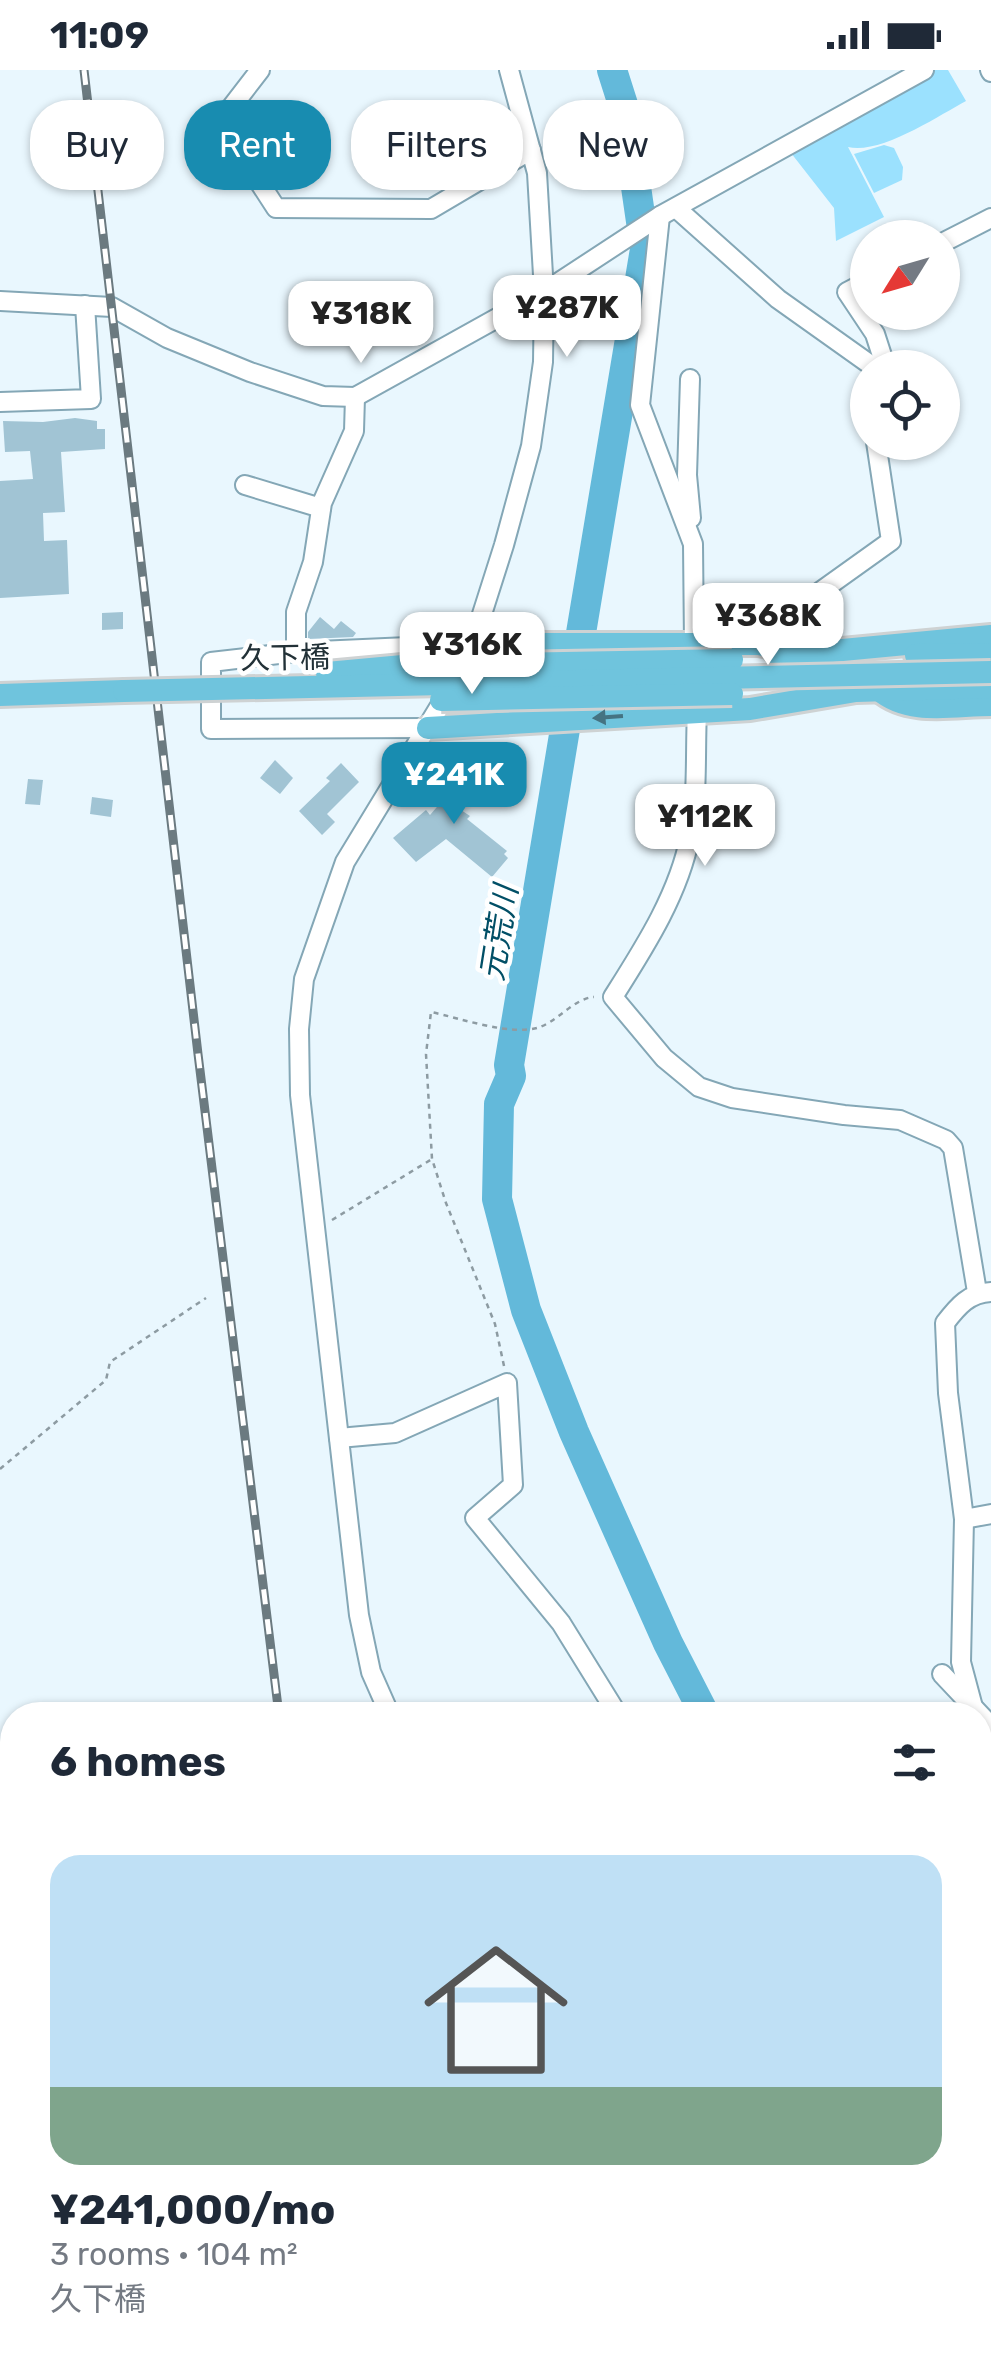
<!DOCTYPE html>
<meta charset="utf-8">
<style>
body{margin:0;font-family:Rubik,"Noto Sans JP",sans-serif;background:#f6f6f7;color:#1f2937;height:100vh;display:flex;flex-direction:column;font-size:38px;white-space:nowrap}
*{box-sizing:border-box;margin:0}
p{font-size:32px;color:#747a83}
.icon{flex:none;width:55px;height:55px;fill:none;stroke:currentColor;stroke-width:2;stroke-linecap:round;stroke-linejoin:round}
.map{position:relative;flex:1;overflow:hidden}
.side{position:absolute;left:0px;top:1632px;width:992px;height:672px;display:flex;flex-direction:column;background:#fff;border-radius:40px 40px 0 0;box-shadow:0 2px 8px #0004}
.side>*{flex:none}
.hud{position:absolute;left:30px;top:30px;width:932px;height:90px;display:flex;gap:20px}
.needle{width:65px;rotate:233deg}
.fabs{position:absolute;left:850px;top:150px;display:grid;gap:20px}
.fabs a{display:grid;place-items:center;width:110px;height:110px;border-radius:50%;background:#fff;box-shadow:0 2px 8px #0004;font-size:50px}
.price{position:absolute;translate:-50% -85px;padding:0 22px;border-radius:20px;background:#fff;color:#222;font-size:32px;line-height:65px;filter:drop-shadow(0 2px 5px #0008)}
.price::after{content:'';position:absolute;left:50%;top:60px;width:30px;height:22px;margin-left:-15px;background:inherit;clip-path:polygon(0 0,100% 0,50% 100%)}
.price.current{background:#188cb0;color:#fff}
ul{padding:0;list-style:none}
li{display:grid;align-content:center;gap:20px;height:530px;padding:0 50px}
li span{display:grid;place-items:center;height:310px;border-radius:30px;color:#555}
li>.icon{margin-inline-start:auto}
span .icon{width:180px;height:180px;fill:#fffc;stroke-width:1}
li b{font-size:42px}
h2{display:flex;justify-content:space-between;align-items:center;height:120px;padding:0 50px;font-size:42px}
.chip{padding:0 35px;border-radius:40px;background:#fff;box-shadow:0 2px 8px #0004;font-size:35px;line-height:90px}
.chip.current{background:#188cb0;color:#fff}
.status{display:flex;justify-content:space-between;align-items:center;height:70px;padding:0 50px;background:#fff;direction:ltr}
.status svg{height:28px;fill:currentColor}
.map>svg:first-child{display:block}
.green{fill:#9be1fe}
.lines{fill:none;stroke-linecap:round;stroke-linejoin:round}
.river{stroke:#63b9da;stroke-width:30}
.building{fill:#a1c4d4}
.minor-casing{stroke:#84a7b6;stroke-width:22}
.major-casing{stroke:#ced2d3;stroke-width:28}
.path{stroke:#8d9ba2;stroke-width:2.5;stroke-dasharray:5 5;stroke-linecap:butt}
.minor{stroke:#fff;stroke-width:18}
.major{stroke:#6fc4dd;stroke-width:22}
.rail-casing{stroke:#6b7a80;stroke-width:9}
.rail{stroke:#fff;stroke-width:5;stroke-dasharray:15;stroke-linecap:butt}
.major-bridge-casing{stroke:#ced2d3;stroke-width:28;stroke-linecap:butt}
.major-bridge{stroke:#6fc4dd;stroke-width:22}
.oneway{fill:#457382}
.labels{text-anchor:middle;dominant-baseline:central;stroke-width:9;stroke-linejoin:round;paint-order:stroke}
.street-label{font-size:30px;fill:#223137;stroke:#fff}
.water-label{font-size:32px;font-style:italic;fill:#014f66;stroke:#fff}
</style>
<div class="status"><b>11:09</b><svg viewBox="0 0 49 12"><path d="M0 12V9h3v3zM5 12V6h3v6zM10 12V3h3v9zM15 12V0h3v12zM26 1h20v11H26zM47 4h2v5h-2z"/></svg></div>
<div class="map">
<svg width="991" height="2303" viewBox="0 0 991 2303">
<rect width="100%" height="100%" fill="#e9f7fe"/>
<g class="green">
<path d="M933,0H948L966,31C938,46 880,85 848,77L884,147L836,171L834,138L791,83Z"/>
<path d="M884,75L894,78L903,97L902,110L874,123L854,84Z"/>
</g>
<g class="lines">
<g class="river">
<path d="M612,0L633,66L635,110L645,179L509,995L511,1006L499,1034L497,1129L526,1240L574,1362L668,1573L705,1645"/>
<path d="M980,1918L991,1928"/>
</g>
</g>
<g class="building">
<path d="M75,348L97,351V359H105V379L61,382L65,442L43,443L44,471L67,470L69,524L0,528V411L33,409L30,381L5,382L3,351L43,352Z"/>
<path d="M123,542V559L102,560V543Z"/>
<path d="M320,547L334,559L341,551L356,563L353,567L308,569V562Z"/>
<path d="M275,690L293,708L280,724L260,708Z"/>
<path d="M341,693L359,712L327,744L335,752L322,765L299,741L330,711L326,708Z"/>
<path d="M470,695L488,717L461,740L470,746L467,749L507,781L504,784L508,788L492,807L446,769L416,792L393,768L426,740L430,745L455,716L451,711Z"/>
<path d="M28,709L43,710L40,735L25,734Z"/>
<path d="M92,727L113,730L111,747L90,744Z"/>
</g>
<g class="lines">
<defs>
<g id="minor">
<path d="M260,0L220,52L276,138L431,139L531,80"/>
<path d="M990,0L991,2"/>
<path d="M676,138L778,229L875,298"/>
<path d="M660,146L640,335L693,474L694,574"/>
<path d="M942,173L991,148"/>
<path d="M868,211L847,222L875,264L886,298"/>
<path d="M0,231L112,237L167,268L250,302L323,326L355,327L544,222L660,146L924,0"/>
<path d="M690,309L687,405L691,448"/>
<path d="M0,332L91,329L85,235"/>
<path d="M245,415L321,438"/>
<path d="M747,574L891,471L876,372"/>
<path d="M296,582V542L313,492L322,433L354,361L355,327"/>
<path d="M469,585L504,475L531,376L543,292L544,222L537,103L509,0"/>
<path d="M697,641C695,682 698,726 690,766C679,824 644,878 613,927L664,988L699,1017L732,1028L844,1045L900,1050L946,1070L953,1078L977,1222"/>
<path d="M428,658L211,659V592L296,582L475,574"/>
<path d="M339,1368L395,1363L507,1313L513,1415L475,1448L561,1553L618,1645"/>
<path d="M964,1449L991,1444"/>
<path d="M942,1604L991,1656"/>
<path d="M973,1637L961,1592L964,1449L948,1323L945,1253C958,1236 969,1223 991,1222"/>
<path d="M390,1645L371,1602L359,1545L300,1025L299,959L304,909L345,792L449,621"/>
<path d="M0,1867L12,1875"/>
<path d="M0,1899L12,1891"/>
<path d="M980,1975L991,1966"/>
<path d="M0,2107L12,2113"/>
<path d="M980,2129L991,2141"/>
<path d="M0,2198L12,2203"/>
<path d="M980,2228L991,2217"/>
<path d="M980,2274L991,2273"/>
<path d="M86,2292L90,2303"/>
<path d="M335,2292L336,2303"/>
<path d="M722,2292L723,2303"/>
<path d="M889,2292L890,2303"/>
<path d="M941,2292V2303"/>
<path d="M417,2303L427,2292"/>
<path d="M473,2303L497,2292"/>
</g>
<g id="major">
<path d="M475,574H758L770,576L779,586L991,566"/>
<path d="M916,585L991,584"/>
<path d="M879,620C909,646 954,635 991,635"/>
<path d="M0,625L124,621"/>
<path d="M428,658L750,639L856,621L991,617"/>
</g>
</defs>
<use href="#minor" class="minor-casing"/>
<use href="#major" class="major-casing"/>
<g class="path">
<path d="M332,1150L432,1089"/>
<path d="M504,1296L495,1254L446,1133L432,1089L426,984L431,942C460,948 512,967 540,957C559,950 575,928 594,927"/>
<path d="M0,1399L106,1310L110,1292L206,1228"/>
</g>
<use href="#minor" class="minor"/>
<use href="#major" class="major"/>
<defs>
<g id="rail">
<path d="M84,0L198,984L279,1645"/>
<path d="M347,2292L348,2303"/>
</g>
</defs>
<use href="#rail" class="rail-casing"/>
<use href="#rail" class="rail"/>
<defs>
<g id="major-bridge">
<path d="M327,603L403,596L732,590"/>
<path d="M124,621L991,602"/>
<path d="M441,630L732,624"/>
</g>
</defs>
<use href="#major-bridge" class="major-bridge-casing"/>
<use href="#major-bridge" class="major-bridge"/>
</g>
<defs><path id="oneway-solid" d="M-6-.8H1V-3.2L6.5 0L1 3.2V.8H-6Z" transform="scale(2.5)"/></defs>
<use class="oneway" href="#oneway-solid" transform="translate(608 647) rotate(176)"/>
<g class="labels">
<g class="street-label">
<text transform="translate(285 588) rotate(-1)">久下橋</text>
</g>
<g class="water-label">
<text transform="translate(499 863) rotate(-81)">元荒川</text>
</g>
</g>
</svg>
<div class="fabs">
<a><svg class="needle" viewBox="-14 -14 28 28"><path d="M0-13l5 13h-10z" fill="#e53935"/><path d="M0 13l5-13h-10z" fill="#747a83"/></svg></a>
<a><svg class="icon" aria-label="locate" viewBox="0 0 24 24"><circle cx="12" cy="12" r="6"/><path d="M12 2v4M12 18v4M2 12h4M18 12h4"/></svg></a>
</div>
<b class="price" style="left:567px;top:290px">¥287K</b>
<b class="price" style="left:361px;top:296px">¥318K</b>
<b class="price" style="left:768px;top:598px">¥368K</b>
<b class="price" style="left:472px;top:627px">¥316K</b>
<b class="price current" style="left:454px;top:757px">¥241K</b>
<b class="price" style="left:705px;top:799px">¥112K</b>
<div class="hud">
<a class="chip">Buy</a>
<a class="chip current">Rent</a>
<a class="chip">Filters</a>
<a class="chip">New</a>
</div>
<section class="side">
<h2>6 homes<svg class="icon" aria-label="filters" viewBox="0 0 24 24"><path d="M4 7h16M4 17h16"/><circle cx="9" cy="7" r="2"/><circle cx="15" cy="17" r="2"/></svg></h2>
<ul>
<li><span style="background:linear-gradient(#bfe0f5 75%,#7fa58c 0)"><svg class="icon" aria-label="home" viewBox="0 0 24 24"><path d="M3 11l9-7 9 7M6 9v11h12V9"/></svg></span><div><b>¥241,000/mo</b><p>3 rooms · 104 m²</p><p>久下橋</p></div></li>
</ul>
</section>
</div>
